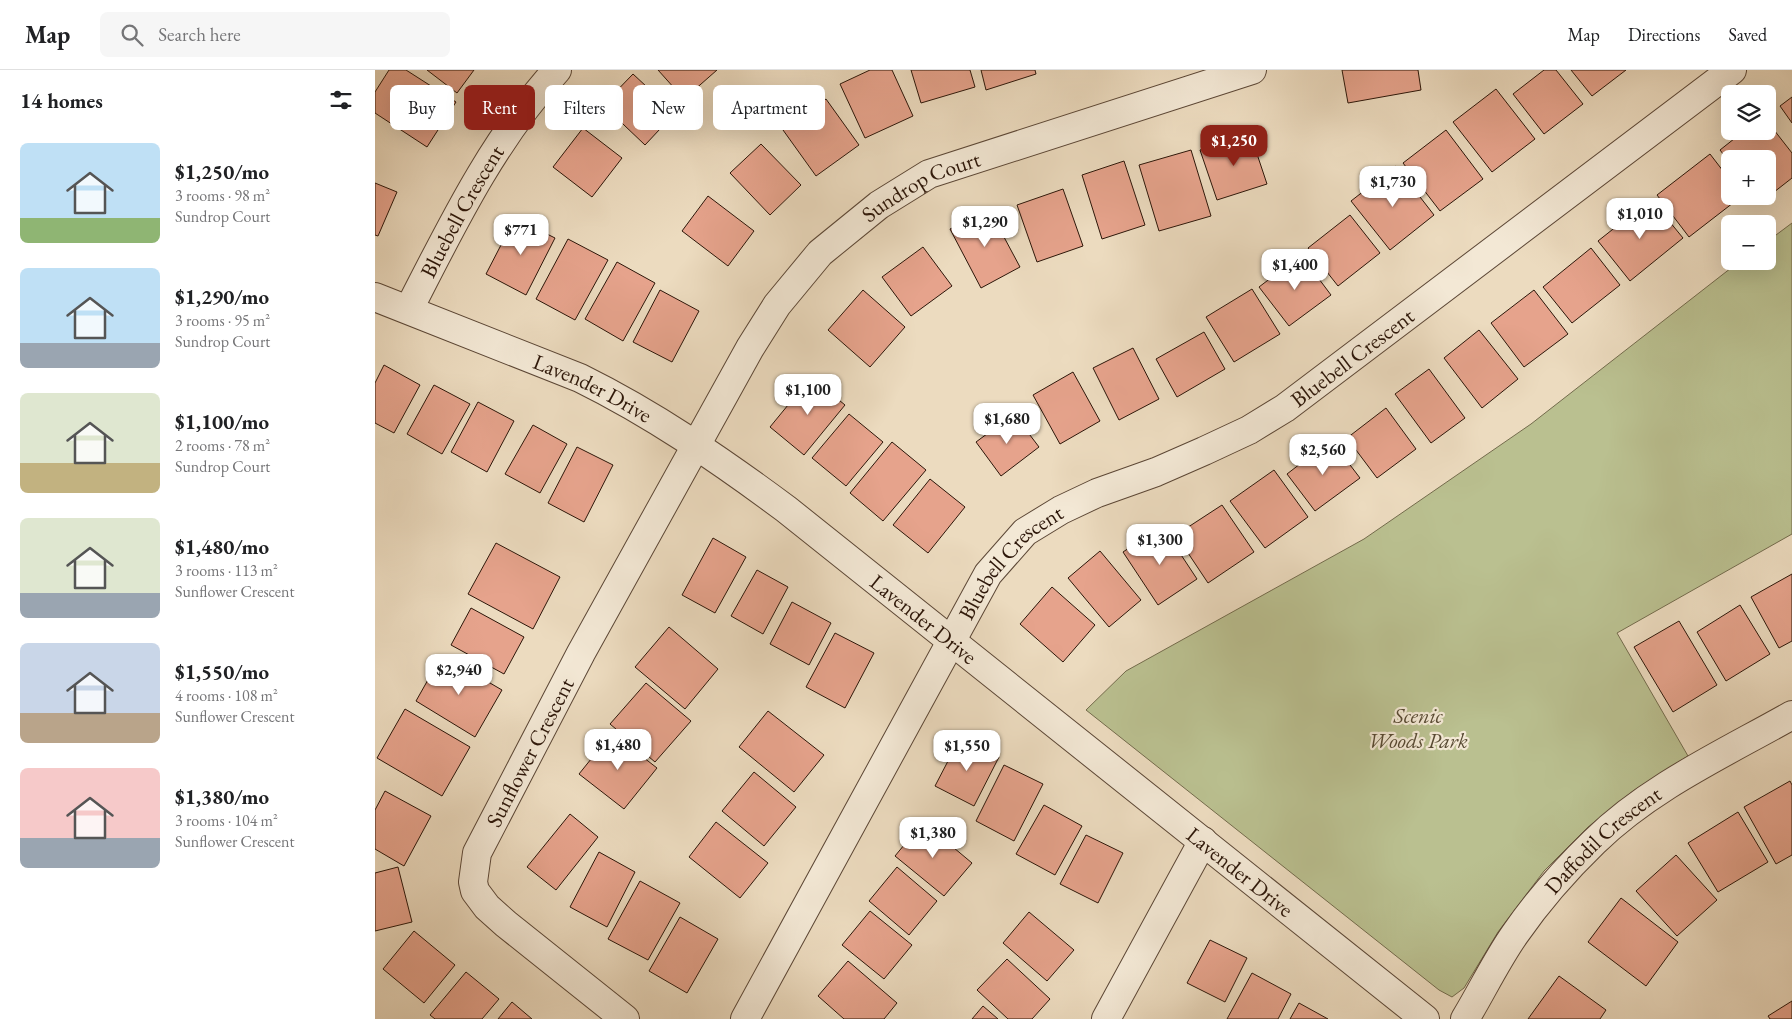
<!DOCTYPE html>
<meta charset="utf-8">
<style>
body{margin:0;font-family:"EB Garamond",serif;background:#f6f6f6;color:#202124;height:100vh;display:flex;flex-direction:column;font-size:19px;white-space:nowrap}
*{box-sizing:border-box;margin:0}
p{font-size:16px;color:#757577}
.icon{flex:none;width:28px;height:28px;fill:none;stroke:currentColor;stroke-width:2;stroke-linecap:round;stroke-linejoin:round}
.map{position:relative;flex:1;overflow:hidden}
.panel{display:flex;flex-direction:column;background:#fff;width:375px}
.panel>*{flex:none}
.guide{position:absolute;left:15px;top:15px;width:475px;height:45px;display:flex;gap:10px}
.controls{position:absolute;left:1346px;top:15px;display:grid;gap:10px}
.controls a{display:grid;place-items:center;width:55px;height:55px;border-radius:8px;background:#fff;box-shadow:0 5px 20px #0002;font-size:25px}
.price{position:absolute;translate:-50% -42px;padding:0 11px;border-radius:10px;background:#fff;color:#222;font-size:16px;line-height:32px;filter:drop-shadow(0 1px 2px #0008)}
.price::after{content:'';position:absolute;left:50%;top:30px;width:15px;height:11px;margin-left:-8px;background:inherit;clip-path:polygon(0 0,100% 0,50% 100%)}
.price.active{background:#8f2418;color:#fff}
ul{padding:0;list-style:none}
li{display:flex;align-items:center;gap:15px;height:125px;padding:0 20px}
li span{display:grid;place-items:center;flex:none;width:140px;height:100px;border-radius:8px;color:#555}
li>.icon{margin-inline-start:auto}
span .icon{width:60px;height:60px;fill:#fffc;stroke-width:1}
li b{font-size:21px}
h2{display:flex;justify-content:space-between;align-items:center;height:60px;padding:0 20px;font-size:21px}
.tag{padding:0 18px;border-radius:8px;background:#fff;box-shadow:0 5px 20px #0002;font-size:18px;line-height:45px}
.tag.active{background:#8f2418;color:#fff}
header{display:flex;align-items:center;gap:30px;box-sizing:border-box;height:70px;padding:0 25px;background:#fff;border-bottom:1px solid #e0e0e0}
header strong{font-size:24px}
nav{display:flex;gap:28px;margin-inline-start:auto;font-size:18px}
.search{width:350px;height:45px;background:#f6f6f6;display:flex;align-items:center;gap:12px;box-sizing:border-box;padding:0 18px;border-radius:8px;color:#757577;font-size:19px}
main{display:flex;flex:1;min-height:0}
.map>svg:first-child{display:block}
.green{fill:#bac090;stroke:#736b4c}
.building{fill:#e6a38c;stroke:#2c1609}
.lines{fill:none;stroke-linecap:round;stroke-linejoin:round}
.minor-casing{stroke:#5c4736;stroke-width:30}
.minor{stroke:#f3e8d5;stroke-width:28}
.labels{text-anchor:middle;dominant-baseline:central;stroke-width:4.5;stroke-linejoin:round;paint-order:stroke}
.street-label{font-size:22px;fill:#2c1609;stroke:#f3e8d5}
.park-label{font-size:22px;font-style:italic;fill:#574932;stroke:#f3e8d5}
</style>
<header>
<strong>Map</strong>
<div class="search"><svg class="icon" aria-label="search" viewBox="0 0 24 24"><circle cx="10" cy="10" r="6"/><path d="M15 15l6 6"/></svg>Search here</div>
<nav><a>Map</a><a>Directions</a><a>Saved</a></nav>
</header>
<main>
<section class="panel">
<h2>14 homes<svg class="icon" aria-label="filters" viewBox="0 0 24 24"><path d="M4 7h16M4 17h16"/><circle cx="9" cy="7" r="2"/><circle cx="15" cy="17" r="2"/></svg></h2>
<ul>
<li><span style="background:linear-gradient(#bfe0f5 75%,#8fb573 0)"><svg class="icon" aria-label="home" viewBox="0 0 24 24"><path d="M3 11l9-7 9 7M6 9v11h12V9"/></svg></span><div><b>$1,250/mo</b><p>3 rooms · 98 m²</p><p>Sundrop Court</p></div></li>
<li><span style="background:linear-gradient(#bfe0f5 75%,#9aa5b1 0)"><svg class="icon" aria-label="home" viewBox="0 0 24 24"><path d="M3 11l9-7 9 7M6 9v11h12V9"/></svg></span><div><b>$1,290/mo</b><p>3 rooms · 95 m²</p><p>Sundrop Court</p></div></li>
<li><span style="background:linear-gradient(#dfe7d0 70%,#c2b280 0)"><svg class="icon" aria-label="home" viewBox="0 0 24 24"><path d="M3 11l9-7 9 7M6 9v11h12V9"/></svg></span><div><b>$1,100/mo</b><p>2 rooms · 78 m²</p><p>Sundrop Court</p></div></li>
<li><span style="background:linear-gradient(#dfe7d0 75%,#9aa5b1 0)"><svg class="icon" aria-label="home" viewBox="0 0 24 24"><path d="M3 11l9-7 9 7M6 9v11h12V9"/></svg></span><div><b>$1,480/mo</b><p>3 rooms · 113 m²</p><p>Sunflower Crescent</p></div></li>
<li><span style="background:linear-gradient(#c9d6e8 70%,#b9a48a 0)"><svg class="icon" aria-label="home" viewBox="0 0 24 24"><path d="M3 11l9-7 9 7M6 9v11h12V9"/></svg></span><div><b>$1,550/mo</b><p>4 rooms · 108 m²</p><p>Sunflower Crescent</p></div></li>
<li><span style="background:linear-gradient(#f6c9c9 70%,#9aa5b1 0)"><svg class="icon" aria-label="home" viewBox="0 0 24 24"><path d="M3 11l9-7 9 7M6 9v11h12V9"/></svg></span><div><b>$1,380/mo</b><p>3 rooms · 104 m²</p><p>Sunflower Crescent</p></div></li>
</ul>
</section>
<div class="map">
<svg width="1417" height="949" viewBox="0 0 1417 949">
<rect width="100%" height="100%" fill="#ecdbbf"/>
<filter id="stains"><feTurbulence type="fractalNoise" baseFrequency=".004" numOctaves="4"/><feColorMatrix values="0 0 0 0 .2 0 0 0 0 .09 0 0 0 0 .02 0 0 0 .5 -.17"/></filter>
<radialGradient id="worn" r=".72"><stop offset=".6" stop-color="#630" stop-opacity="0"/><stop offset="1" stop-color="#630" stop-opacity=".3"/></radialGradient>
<path class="green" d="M1417,153V464L1242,563L1313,686L1258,721L1213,757L1169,801L1123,862L1089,918L1077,927L1064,920L711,640L751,601L989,469L1156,354L1365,191H1392L1393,171Z"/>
<g class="building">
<path d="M14,0H31L81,32L52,77L0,43V22Z"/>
<path d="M52,0H99L82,23Z"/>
<path d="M283,0H342L309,29Z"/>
<path d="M495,0H517L538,46L490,68L465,14Z"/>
<path d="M536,0H595L600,17L546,33Z"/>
<path d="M606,0H660L661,4L611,20Z"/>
<path d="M967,0H1043L1046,20L973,33Z"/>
<path d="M1169,0H1181L1208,34L1169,64L1138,24Z"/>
<path d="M1196,0H1251L1217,26Z"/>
<path d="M258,4L300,43L270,75L228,35Z"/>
<path d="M1121,19L1160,69L1117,102L1078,52Z"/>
<path d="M1417,27V53L1405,36Z"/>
<path d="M451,29L484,75L441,106L408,60Z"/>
<path d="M1392,51L1417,83V108L1385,133L1380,126H1392V89H1355V93L1345,80L1369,61H1392Z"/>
<path d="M208,58L247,88L217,127L178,97Z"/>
<path d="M1071,60L1108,109L1065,141L1028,93Z"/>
<path d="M875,63L892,114L842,130L825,80Z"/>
<path d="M386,74L426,115L395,145L355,103Z"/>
<path d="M816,80L836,146L784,161L764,95Z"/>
<path d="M1335,84L1355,110V126H1367L1314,167L1282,125Z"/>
<path d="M749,91L770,155L727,169L707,105Z"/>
<path d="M1021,96L1059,145L1015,180L976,131Z"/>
<path d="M0,113L22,122L3,166L0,165Z"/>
<path d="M688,119L708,176L662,192L642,135Z"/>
<path d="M333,126L379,161L353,196L307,161Z"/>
<path d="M1276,129L1308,168L1255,211L1223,171Z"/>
<path d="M614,139L645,197L606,218L575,159Z"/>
<path d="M975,145L1005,183L963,216L933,178Z"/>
<path d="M140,148L180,168L151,225L111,204Z"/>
<path d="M193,169L233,190L200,250L161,229Z"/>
<path d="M548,177L577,216L536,246L507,207Z"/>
<path d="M1216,178L1245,215L1197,253L1168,217Z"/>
<path d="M926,185L956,225L914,256L884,217Z"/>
<path d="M242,192L280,213L248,271L210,249Z"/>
<path d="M877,219L905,264L859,292L831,247Z"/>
<path d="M285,220L324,241L297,292L258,272Z"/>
<path d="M488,220L530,257L495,297L453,260Z"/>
<path d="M1159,220L1193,264L1149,297L1116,253Z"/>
<path d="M1104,260L1143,309L1107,338L1069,288Z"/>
<path d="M829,262L850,299L802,327L781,289Z"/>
<path d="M758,278L784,329L744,350L718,298Z"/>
<path d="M9,295L45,315L19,363L0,353V313Z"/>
<path d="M1054,299L1090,348L1056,373L1020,324Z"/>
<path d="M698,302L725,351L685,374L658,325Z"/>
<path d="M436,307L470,335L429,385L395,357Z"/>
<path d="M59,315L95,334L67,384L32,364Z"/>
<path d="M103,332L139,351L112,402L76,382Z"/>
<path d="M1011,338L1041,379L1002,408L972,368Z"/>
<path d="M474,344L508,372L471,416L437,388Z"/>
<path d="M639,344L664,377L626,406L601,372Z"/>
<path d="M158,355L192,374L165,423L130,404Z"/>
<path d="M956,370L985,408L940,441L912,404Z"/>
<path d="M517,372L551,400L508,451L475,423Z"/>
<path d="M202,377L238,395L209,452L173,433Z"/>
<path d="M899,400L933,447L890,478L855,431Z"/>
<path d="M555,409L590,437L553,483L518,455Z"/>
<path d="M847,435L879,482L833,513L801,465Z"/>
<path d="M787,456L822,509L783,535L748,482Z"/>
<path d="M338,468L371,487L340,543L307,525Z"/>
<path d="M121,473L185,507L158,559L93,524Z"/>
<path d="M725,481L766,530L734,557L693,508Z"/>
<path d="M382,500L413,517L388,564L356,546Z"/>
<path d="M1417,504V571L1404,578L1376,527Z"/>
<path d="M677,517L720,555L688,592L645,554Z"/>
<path d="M417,532L456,553L434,595L395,574Z"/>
<path d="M1365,535L1395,584L1351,611L1322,562Z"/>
<path d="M96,538L149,567L129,604L76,575Z"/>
<path d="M1304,551L1342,615L1298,642L1259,577Z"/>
<path d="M294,557L343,599L310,639L260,597Z"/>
<path d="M460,563L499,583L470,638L431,617Z"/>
<path d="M67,585L127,620L100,667L41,631Z"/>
<path d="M271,613L316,651L280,692L235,654Z"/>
<path d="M30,639L95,677L67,726L2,688Z"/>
<path d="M393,641L449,685L419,722L364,677Z"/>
<path d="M237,663L282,698L249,739L204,704Z"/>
<path d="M585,668L624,687L599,736L560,716Z"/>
<path d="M629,695L668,714L639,771L601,751Z"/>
<path d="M379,702L421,737L389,776L347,741Z"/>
<path d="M1415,711L1417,715V785L1401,794L1369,737Z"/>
<path d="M10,721L56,746L29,796L0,779V740Z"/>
<path d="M669,735L707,756L680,805L641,784Z"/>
<path d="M1363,742L1393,792L1343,822L1313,773Z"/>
<path d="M195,744L223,767L181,820L152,797Z"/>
<path d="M341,752L393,793L365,828L314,787Z"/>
<path d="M548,752L597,793L569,826L520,786Z"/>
<path d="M711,765L748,783L723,833L685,814Z"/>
<path d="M224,782L260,802L232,857L195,837Z"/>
<path d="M1301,785L1342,830L1302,866L1261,821Z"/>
<path d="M23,797L37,852L0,861V803Z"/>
<path d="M522,797L562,831L534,865L494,831Z"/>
<path d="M265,811L305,833L273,890L233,869Z"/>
<path d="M1246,828L1303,872L1271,916L1213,872Z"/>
<path d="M495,841L537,875L509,909L467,875Z"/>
<path d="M654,842L699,880L672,911L628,873Z"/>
<path d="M305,847L343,869L312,923L274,901Z"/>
<path d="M39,861L80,895L49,933L8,899Z"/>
<path d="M835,870L872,888L850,932L812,913Z"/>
<path d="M632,889L675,929L657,949H633L602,920Z"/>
<path d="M473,891L522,933L509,949H469L443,926Z"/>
<path d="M91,902L124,929L107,949H60L55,945Z"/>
<path d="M877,903L916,924L903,949H852Z"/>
<path d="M1184,906L1231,940L1225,949H1153Z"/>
<path d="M1417,931V949H1395L1393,946Z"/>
<path d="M137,932L157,949H123Z"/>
<path d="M924,933L953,949H915Z"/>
<path d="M608,936L623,949H597Z"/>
</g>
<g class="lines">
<defs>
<g id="minor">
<path id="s1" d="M0,227L205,308C278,344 345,390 411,439L1050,949"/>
<path id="s2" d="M34,239C77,155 118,70 182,0"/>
<path id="s3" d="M250,949L131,854L112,837L100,821L98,812L102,783L206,583L375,278L402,235L445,183L504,135L554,104L877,0"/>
<path id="s4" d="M370,949L613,504L650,462L686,440L722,423L781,402L829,381L874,360L910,338L1357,0"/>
<path d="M731,949L828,771"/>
<path id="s5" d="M1090,949C1107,921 1121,891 1140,864C1163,831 1190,800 1219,772C1275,717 1350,683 1417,645"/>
</g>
</defs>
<use href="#minor" class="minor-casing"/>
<use href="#minor" class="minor"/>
</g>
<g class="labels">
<g class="street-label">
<text stroke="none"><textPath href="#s3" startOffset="1051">Sundrop Court</textPath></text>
<text stroke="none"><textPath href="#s2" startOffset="111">Bluebell Crescent</textPath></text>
<text stroke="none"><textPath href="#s4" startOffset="936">Bluebell Crescent</textPath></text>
<text stroke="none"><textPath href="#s1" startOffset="236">Lavender Drive</textPath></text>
<text stroke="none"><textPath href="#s4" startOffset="531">Bluebell Crescent</textPath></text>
<text stroke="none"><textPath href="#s1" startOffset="641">Lavender Drive</textPath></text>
<text stroke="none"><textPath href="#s3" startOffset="350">Sunflower Crescent</textPath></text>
<text stroke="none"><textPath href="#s5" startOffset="228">Daffodil Crescent</textPath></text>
<text stroke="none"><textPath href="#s1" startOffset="1046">Lavender Drive</textPath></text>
</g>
<g class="park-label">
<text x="1043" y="645">Scenic<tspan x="1043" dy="25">Woods Park</tspan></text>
</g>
</g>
<rect width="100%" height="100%" filter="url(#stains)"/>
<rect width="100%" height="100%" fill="url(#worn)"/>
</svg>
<div class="controls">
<a><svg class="icon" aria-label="layers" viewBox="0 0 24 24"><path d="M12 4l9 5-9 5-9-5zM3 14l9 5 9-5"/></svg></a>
<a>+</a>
<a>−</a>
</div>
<b class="price active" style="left:859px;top:97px">$1,250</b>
<b class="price" style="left:1018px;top:138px">$1,730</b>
<b class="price" style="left:1265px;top:170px">$1,010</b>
<b class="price" style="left:610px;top:178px">$1,290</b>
<b class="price" style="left:146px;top:186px">$771</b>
<b class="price" style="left:920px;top:221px">$1,400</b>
<b class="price" style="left:433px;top:346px">$1,100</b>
<b class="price" style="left:632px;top:375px">$1,680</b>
<b class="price" style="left:948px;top:406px">$2,560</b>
<b class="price" style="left:785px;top:496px">$1,300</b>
<b class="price" style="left:84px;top:626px">$2,940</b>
<b class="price" style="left:243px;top:701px">$1,480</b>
<b class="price" style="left:592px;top:702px">$1,550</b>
<b class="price" style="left:558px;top:789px">$1,380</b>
<div class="guide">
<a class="tag">Buy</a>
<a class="tag active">Rent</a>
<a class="tag">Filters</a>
<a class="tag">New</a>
<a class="tag">Apartment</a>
</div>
</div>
</main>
